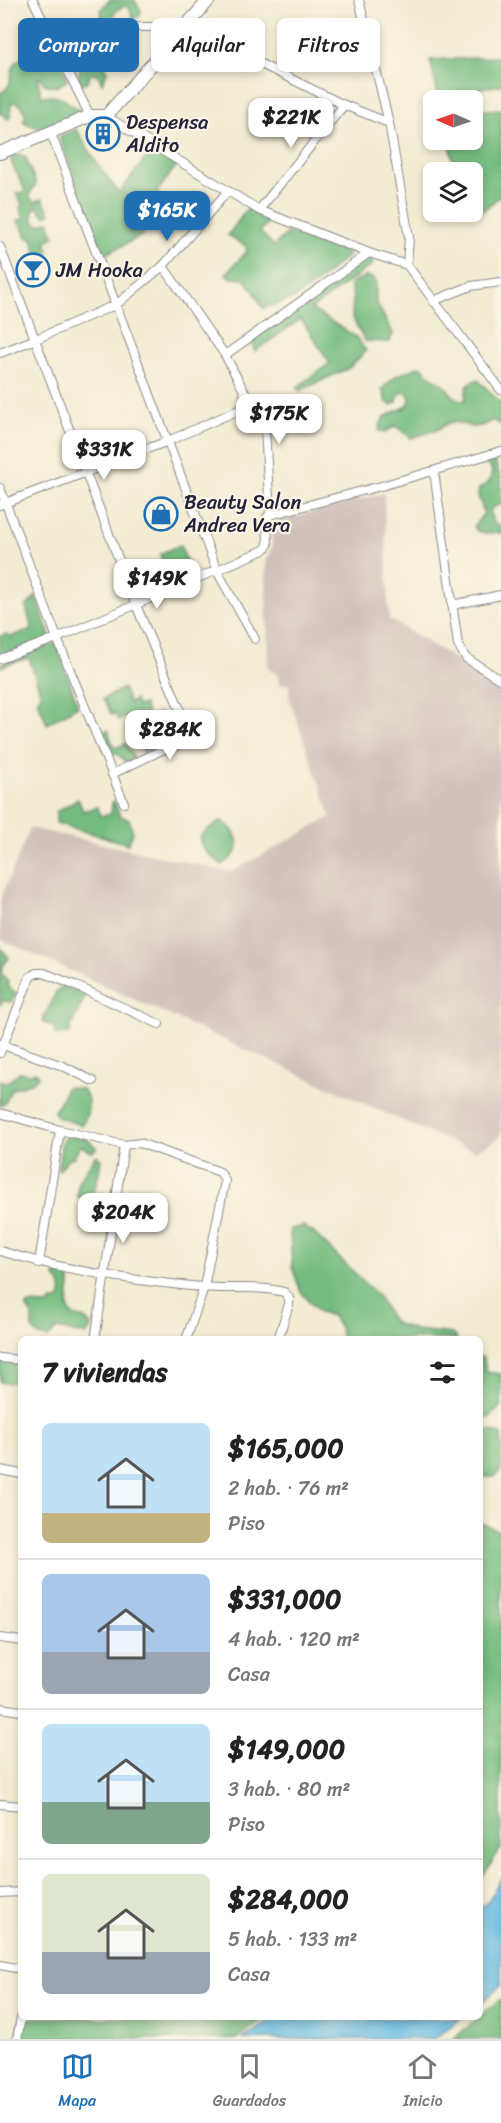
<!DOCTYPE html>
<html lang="es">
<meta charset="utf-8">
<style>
body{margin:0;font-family:Sriracha,sans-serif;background:#f2f2f2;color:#222;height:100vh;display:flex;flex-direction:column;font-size:22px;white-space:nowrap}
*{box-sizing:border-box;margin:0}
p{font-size:20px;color:#767676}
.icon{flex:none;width:33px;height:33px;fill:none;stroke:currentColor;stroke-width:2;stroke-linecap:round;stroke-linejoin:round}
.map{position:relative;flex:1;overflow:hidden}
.sheet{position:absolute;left:18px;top:1336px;width:465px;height:684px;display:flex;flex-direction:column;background:#fff;border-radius:9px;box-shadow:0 3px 9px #0003}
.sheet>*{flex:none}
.hud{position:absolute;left:18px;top:18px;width:465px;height:54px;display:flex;gap:12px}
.needle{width:39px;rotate:272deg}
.tools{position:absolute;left:423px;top:90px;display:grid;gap:12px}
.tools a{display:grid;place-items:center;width:60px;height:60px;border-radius:9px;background:#fff;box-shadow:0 3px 9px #0003;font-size:30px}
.price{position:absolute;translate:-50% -51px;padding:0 14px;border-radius:12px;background:#fff;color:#222;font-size:20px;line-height:39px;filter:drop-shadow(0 2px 3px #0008)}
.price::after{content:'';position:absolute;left:50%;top:36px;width:18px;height:14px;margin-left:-9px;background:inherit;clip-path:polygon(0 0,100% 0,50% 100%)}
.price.on{background:#1f6fb2;color:#fff}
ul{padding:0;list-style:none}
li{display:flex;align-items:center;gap:18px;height:150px;padding:0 24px}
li+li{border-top:2px solid #e0e0e0}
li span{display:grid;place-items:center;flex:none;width:168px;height:120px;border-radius:9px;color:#555}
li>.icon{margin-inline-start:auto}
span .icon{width:72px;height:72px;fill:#fffc;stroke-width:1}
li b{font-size:26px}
h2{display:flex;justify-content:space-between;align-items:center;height:72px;padding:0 24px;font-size:26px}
.chip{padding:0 21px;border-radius:9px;background:#fff;box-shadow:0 3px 9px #0003;font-size:21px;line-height:54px}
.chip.on{background:#1f6fb2;color:#fff}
.dock{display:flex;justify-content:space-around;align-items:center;height:84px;border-top:2px solid #e0e0e0;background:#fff;font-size:16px;color:#767676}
.dock a{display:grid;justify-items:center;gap:3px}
.dock .on{color:#1f6fb2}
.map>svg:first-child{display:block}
.industrial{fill:#cfc0ba}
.forest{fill:#75bc80;stroke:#4c6f5e;stroke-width:1.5}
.water{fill:#64bae1;stroke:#436e8e;stroke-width:1.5}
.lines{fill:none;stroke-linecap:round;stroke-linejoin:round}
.street-casing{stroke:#8a8787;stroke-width:10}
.secondary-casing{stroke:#8a8787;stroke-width:14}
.street{stroke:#fff;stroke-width:8}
.secondary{stroke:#fff;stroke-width:12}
.labels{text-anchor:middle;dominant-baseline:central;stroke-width:4.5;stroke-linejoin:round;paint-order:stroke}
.poi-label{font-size:20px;fill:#22223b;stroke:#fcf5e5;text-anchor:start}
</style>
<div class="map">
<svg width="501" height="2039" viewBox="0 0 501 2039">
<rect width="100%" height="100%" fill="#fcf5e5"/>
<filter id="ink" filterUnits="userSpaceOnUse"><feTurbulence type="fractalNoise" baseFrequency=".0167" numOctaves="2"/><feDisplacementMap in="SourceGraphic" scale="12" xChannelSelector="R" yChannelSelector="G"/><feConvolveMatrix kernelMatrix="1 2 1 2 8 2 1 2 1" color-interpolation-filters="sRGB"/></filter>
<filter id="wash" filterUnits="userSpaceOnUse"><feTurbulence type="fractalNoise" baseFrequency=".008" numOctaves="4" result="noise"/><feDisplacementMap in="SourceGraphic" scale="24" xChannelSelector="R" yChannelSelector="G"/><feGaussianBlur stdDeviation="1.35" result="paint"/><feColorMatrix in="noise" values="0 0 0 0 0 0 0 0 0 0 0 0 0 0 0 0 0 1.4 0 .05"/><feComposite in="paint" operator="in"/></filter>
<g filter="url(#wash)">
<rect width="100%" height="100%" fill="#f3ecd3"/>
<path class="industrial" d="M384,493L389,619L501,686V1133L496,1140L475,1151L441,1138L0,939V900L30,828L231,872L331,817L289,698V684L280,685L277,674L268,669L266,561L272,547L271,523Z"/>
<g class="forest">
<path d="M110,0H135L141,11L139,17L133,19L129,7C117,4 115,15 108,22H102L101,9Z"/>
<path d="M40,49C57,56 63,62 67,81L56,87L44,84L41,78H38L41,96C46,97 52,95 57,96C61,97 77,108 80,111C75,116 69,117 63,120C45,131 43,131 24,122L23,119L26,117L23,108L16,102L11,103L10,118L7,119L2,113L0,114V93C15,86 8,74 15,64C20,56 32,53 40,49Z"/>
<path d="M501,57V85L438,95L430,60Z"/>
<path d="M89,60L104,63L107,72L102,83L97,74L90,73L89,80L85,83L81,84C76,75 80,69 82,61Z"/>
<path d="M501,109L500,196L480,213L471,212L472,172H455L449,140H472L473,111Z"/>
<path d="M76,129L100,168L119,193L153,149L177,165L157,192L160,198L139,222L143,235L104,255L59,137Z"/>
<path d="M18,155L25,156L36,184L29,196L34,202L43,199L50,214L45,216L37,207L33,210V220L39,225L49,221L54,236L46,242L49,252L37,255L32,238H28L18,221L24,218L20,208L23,205L16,193H24L25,190L12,164L11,157Z"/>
<path d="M249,206L270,219L260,232L274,246L288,232L350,254L315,284L293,299L263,308L253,290L244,279L231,278L226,274L247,251L246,246L228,235Z"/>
<path d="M369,257L373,264L311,309L356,337L366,351L349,368L299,391L297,387L330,363L301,319L255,351L250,339Z"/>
<path d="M367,276L373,278L376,283V302L393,333L390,342L365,341L352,317L353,297L350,285L355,281Z"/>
<path d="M420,366C425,369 426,373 430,376C433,379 436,379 439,381C449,387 453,401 465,401C466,391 465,381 478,380L501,403V425L493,420L482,426L473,427L455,422L448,423L437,430L411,438L396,426L385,432L379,431C381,414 393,413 406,407L410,401L409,394L403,392L398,396L397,402L391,405L386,401L382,389L396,376Z"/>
<path d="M486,460L495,462L501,479V505L495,506L490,511L493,523L501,526V534L498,532L489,534L477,531L474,526L484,513L478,495L479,489L490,481L492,470L488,465L469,464Z"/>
<path d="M180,545L192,573L169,583L160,554Z"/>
<path d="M36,596L51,639L0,659V636L7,634L9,637L32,630L26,607Z"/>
<path d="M56,643L78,706L47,724L37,700L41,695L29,658L0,667V664Z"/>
<path d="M123,688L129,703L135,700L137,706L144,704L148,717L160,712L171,736L144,754L129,716L118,720L115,713L112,715L103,699Z"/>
<path d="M108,730L113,746L118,747L125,744L134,757L133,759L126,763L119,755L106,752L100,739L102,732Z"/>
<path d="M78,799L83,811L97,807L101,816L111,814L112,803L114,801L120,816L129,819L133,833L128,844L56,823V812Z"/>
<path d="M222,821C242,835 244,852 222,865C213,857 199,850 200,837L208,829Z"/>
<path d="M0,947L9,958L3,966L1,973L8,981V986L16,993L11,1002L3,1001L0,1005Z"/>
<path d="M64,985L85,996L71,1026L70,1034L56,1035L53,1026L43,1023V1020L56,992Z"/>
<path d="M19,1072L29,1074L35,1072L38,1074V1077L33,1082L12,1089L5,1103L0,1106V1080L7,1083Z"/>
<path d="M66,1087L82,1089C92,1100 89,1113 82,1125L57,1117L54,1111L61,1100Z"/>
<path d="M68,1135L87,1139L97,1148L92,1152L81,1146L79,1147L73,1158L67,1160L59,1171L58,1168L62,1141Z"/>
<path d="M96,1155L101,1159C100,1171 95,1193 88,1203L77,1196L78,1182Z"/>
<path d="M303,1226L314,1233L377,1295L394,1323L416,1330L452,1334L457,1339H342L339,1326L332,1316L318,1311L301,1292L292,1267L290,1229Z"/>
<path d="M57,1272C73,1273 71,1282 69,1293C68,1298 69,1303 68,1308L73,1316C81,1318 87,1317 91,1327L87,1335L57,1329L48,1338L39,1336L32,1329V1315L26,1307L29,1304L48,1305L52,1301H58C64,1293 61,1284 55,1277Z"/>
<path d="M480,1356L484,1359L486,1372L501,1374V1406L490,1417L480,1421Z"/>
<path d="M0,1359L21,1360V1380L7,1383L0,1382Z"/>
<path d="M483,1429L501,1434V1470L494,1477H480V1430Z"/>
<path d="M480,1522L501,1532V1848L480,1881Z"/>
<path d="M501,1999V2039H453Z"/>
<path d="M21,2018H264L236,2039H16Z"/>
</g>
<g class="water">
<path d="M501,1879V1986L480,2003V1907L487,1903Z"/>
<path d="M274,2018H461L434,2039H242Z"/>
</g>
</g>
<g filter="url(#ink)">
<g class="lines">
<defs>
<g id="street">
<path d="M33,0L90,116"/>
<path d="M359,0L389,123L400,186L409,237L407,265L501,390"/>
<path d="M117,27H186L344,105L389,123"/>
<path d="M106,116L259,210L369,253L407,265"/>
<path d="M50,131L217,571L255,639"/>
<path d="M259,210L344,105"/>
<path d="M0,247L136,605L186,724L188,736L185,742L162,750L112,774"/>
<path d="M433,301L471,286L501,282"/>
<path d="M0,353L36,339L117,304L163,266L227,192"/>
<path d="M225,355L369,253"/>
<path d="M434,471L458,645L466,658L501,680"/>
<path d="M0,488L57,638L124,803"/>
<path d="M0,505L168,441L241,409L245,401L244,391L225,355L163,266"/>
<path d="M270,515L381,486L501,451"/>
<path d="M452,605L501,595"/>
<path d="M0,659L57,638L264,550L268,545L267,517L270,515L265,428L260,412L244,391"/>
<path d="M0,1044L63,1066L93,1081"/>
<path d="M0,1053L30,977L36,973H44L74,985L159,1024"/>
<path d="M0,1113L60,1130L124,1145L140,1143L220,1172L225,1181L204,1287L186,1340"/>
<path d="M0,1251C66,1271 134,1281 202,1287C229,1290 258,1285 284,1292L289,1298V1304L278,1340"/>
<path d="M39,1263L60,1130"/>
<path d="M95,1340L124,1145"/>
<path d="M0,1358L21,1360"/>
<path d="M0,1470L21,1474"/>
<path d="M0,1638L21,1641"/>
<path d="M0,1708L21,1711"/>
<path d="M0,1804L21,1806"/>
<path d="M0,1893L21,1892"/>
<path d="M0,1965L21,1969"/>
<path d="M17,2039L21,2018"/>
</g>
<path id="secondary" d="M0,153L90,116H106L209,0"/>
</defs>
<use href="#street" class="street-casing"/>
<use href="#secondary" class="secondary-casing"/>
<use href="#street" class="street"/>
<use href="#secondary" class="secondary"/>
</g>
</g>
<defs>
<symbol id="building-ring" viewBox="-11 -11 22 22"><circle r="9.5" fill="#fcf5e5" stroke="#1f6fb2" stroke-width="1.5"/><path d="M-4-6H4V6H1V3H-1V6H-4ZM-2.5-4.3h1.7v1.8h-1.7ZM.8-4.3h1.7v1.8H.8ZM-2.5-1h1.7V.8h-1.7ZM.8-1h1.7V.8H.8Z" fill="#1f6fb2"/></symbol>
<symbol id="bar-ring" viewBox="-11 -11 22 22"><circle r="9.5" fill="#fcf5e5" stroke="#1f6fb2" stroke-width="1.5"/><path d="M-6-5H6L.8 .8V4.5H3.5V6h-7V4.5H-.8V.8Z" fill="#1f6fb2"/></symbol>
<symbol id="shop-ring" viewBox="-11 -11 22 22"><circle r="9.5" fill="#fcf5e5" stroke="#1f6fb2" stroke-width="1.5"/><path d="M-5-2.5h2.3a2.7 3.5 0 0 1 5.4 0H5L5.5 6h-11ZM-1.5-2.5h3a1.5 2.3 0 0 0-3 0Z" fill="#1f6fb2"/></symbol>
</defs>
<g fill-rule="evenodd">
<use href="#building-ring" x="84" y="115" width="38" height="38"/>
<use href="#bar-ring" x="14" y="251" width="38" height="38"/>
<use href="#shop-ring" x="142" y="495" width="38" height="38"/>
</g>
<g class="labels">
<g class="poi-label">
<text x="126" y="122">Despensa<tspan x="126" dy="23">Aldito</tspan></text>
<text x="56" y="270">JM Hooka</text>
<text x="184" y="502">Beauty Salon<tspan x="184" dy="23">Andrea Vera</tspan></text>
</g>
</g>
</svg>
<div class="tools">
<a><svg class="needle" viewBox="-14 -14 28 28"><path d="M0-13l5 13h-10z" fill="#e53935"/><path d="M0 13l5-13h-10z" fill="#767676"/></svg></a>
<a><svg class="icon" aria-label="layers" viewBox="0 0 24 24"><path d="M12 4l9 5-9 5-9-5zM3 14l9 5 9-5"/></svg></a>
</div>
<b class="price" style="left:291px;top:149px">$221K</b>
<b class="price on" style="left:167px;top:242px">$165K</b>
<b class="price" style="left:279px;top:445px">$175K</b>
<b class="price" style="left:104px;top:481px">$331K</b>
<b class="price" style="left:157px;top:610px">$149K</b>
<b class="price" style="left:170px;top:761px">$284K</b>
<b class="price" style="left:123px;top:1244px">$204K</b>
<div class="hud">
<a class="chip on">Comprar</a>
<a class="chip">Alquilar</a>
<a class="chip">Filtros</a>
</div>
<section class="sheet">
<h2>7 viviendas<svg class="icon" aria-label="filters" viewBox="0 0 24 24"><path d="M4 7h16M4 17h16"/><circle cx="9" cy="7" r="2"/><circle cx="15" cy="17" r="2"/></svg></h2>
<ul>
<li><span style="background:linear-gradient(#bfe0f5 75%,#c2b280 0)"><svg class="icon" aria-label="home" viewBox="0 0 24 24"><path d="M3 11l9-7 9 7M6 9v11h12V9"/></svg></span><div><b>$165,000</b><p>2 hab. · 76 m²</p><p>Piso</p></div></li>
<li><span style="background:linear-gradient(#a9c7e8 65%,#9aa5b1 0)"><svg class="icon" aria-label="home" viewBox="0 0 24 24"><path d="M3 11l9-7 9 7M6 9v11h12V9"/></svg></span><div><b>$331,000</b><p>4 hab. · 120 m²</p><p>Casa</p></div></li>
<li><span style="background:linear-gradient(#bfe0f5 65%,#7fa58c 0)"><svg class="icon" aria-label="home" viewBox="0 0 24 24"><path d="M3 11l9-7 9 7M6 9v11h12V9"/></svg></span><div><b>$149,000</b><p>3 hab. · 80 m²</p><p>Piso</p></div></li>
<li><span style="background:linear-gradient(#dfe7d0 65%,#9aa5b1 0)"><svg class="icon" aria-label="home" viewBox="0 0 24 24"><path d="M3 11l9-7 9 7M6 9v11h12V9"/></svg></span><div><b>$284,000</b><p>5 hab. · 133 m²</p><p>Casa</p></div></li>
</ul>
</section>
</div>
<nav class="dock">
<a class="on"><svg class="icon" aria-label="map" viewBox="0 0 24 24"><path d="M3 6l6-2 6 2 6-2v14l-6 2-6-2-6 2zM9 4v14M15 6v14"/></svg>Mapa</a>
<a><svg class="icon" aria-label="saved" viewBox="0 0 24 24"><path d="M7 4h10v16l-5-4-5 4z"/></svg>Guardados</a>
<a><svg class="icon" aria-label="home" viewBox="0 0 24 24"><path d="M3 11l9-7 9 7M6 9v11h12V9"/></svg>Inicio</a>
</nav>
